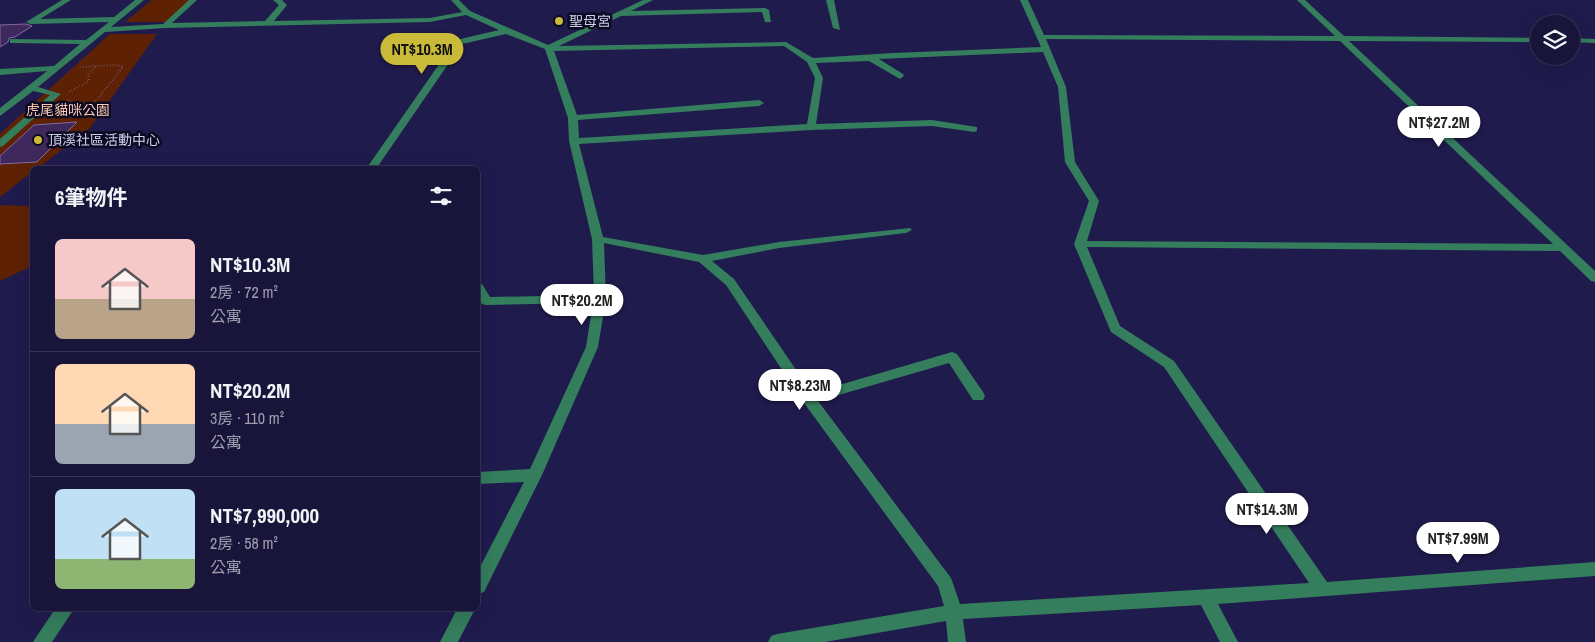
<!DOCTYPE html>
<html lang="zh-TW">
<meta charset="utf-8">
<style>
body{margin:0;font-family:"Archivo Narrow","Noto Sans TC",sans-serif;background:#252145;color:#f1f3f6;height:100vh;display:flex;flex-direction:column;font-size:19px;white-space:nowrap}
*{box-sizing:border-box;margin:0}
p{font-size:16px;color:#9f9eaf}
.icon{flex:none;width:28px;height:28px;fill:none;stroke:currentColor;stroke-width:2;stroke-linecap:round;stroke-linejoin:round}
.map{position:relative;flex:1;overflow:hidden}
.panel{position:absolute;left:30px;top:166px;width:450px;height:445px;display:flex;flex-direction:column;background:#18143a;border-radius:8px;box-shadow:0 5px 20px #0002,0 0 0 1px #363354}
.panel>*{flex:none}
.buttons{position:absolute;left:1530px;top:15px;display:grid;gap:10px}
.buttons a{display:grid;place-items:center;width:50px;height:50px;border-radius:50%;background:#18143a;box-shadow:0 5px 20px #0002,0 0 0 1px #363354;font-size:25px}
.price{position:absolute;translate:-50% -42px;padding:0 11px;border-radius:18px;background:#fff;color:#222;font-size:16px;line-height:32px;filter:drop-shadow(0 1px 2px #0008)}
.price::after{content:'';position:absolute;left:50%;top:30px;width:15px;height:11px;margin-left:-8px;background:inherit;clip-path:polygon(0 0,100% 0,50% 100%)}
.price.selected{background:#caba3a;color:#111}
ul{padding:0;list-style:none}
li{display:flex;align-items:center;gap:15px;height:125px;padding:0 25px}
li+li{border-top:1px solid #363354}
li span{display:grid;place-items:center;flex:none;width:140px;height:100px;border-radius:8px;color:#555}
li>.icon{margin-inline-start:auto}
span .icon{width:60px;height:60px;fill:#fffc;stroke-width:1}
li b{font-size:21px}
h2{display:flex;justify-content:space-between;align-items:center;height:60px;padding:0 25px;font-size:21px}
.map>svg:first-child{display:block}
.green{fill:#5e2104}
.building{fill:#3f295c;stroke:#8169a2}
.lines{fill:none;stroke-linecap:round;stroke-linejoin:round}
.path{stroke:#7d7ca4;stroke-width:2;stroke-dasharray:0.5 2.5;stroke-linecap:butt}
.minor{fill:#347d5d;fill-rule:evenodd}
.poi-dot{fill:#caba3a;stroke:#0b0a20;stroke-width:2}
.labels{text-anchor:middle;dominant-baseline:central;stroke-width:5;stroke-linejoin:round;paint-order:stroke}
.far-poi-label{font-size:14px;fill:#cdcfef;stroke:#0b0a20;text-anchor:start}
.far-park-label{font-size:14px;fill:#fdc8b4;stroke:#0b0a20}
</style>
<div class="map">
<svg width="1595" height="642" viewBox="0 0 1595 642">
<rect width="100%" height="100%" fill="#201b4d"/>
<g class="green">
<path d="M152,0H191L166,22H125Z"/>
<path d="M110,34H157L90,128L37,169H32V172L0,197V134Z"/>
<path d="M0,205L32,206V266L0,281Z"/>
</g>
<g class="building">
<path d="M26,24L32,26L15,37L9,38L8,42L0,47V25Z"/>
<path d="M77,122L37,162L0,164V156L34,125Z"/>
</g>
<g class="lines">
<g class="path">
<path d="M69,92L89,81L88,75L95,67"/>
<path d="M67,100L74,104L95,102L123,67L117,65L79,67"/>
</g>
<g class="minor">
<path d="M62,0H71L40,19L114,17L135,0H144L111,27L163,24L189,0H197L172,23L265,21L279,5L273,0H282L287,5L274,21L430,18L462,12L451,0H459L470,11L548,45L643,0H653L631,11L765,8L769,10L771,22H765L762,12L621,16L559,46L786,42L813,58L893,53L1041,47L1020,0H1028L1044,35L1335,36L1297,0H1305L1344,36L1539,38V42L1349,41L1595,271V282L1591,281L1560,251L1087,247L1120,326L1174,361L1327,582L1595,562V576L1218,604L1238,642H1220L1201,605L963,619L966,642H948L946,621L825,642H768L771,636L777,634L944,606L938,586L804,403L726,285L699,262L604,243L606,299L598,347L542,475L484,592L478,594V571L524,482L478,484V472L530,469L586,347L593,303L486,305L482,304L478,297V283L482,284L490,297L594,295L592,239L569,141L568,118L545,49L506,34L462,44L376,169H366L456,40L499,30L466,15L430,22L165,28L105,32L38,87L61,94L3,146L0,147V139L50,95L33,91L0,116V108L47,71L0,75V69L54,66L80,44L13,43H10V39L86,40L109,22L30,24L26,22ZM1046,39L1340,41L1553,244L1087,241L1099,201L1075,162L1066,87ZM784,46L807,62L815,78L807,124L579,138L578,120L759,106L764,103L759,100L577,115L554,51ZM1043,52L1058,87L1065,162L1089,201L1074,244L1111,332L1164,367L1309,583L960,604L951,578L818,401L949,363L973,400H983L985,396L983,392L957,354L952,352L812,393L734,279L712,261L779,248L906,233L912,230L910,228L779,242L703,255L603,237L579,144L811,130L932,126L974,132L977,131V127L932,120L816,124L823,78L816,63L869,61L900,79L904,76L903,74L879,59Z"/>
<path d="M826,0H834L840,30L833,28Z"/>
<path d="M1571,38L1595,39V43L1571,42Z"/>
<path d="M55,609H74L52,642H33Z"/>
<path d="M457,609H475L458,642H440Z"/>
</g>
</g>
<g class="poi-dot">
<circle cx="559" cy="21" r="5"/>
<circle cx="38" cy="140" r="5"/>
</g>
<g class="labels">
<g class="far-poi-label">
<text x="569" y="21">聖母宮</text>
<text x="48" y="140">頂溪社區活動中心</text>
</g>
<g class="far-park-label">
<text x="68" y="110">虎尾貓咪公園</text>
</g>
</g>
</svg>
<div class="buttons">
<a><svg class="icon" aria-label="layers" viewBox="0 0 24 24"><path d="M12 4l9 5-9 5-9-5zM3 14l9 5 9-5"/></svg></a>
</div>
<b class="price selected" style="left:422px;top:75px">NT$10.3M</b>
<b class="price" style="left:1439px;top:148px">NT$27.2M</b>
<b class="price" style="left:582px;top:326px">NT$20.2M</b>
<b class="price" style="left:800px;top:411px">NT$8.23M</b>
<b class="price" style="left:1267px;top:535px">NT$14.3M</b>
<b class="price" style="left:1458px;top:564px">NT$7.99M</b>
<section class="panel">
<h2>6筆物件<svg class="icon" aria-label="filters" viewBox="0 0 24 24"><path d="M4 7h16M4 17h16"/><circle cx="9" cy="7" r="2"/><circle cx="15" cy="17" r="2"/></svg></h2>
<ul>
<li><span style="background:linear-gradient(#f6c9c9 60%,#b9a48a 0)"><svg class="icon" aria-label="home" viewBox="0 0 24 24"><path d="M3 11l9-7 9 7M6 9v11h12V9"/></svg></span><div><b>NT$10.3M</b><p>2房 · 72 m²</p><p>公寓</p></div></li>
<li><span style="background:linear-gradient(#ffd9b3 60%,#9aa5b1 0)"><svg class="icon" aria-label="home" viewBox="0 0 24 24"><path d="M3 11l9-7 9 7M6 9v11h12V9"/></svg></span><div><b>NT$20.2M</b><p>3房 · 110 m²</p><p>公寓</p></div></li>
<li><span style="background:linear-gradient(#bfe0f5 70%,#8fb573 0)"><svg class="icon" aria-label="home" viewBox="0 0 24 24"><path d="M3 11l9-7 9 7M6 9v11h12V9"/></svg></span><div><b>NT$7,990,000</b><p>2房 · 58 m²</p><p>公寓</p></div></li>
</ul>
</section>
</div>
